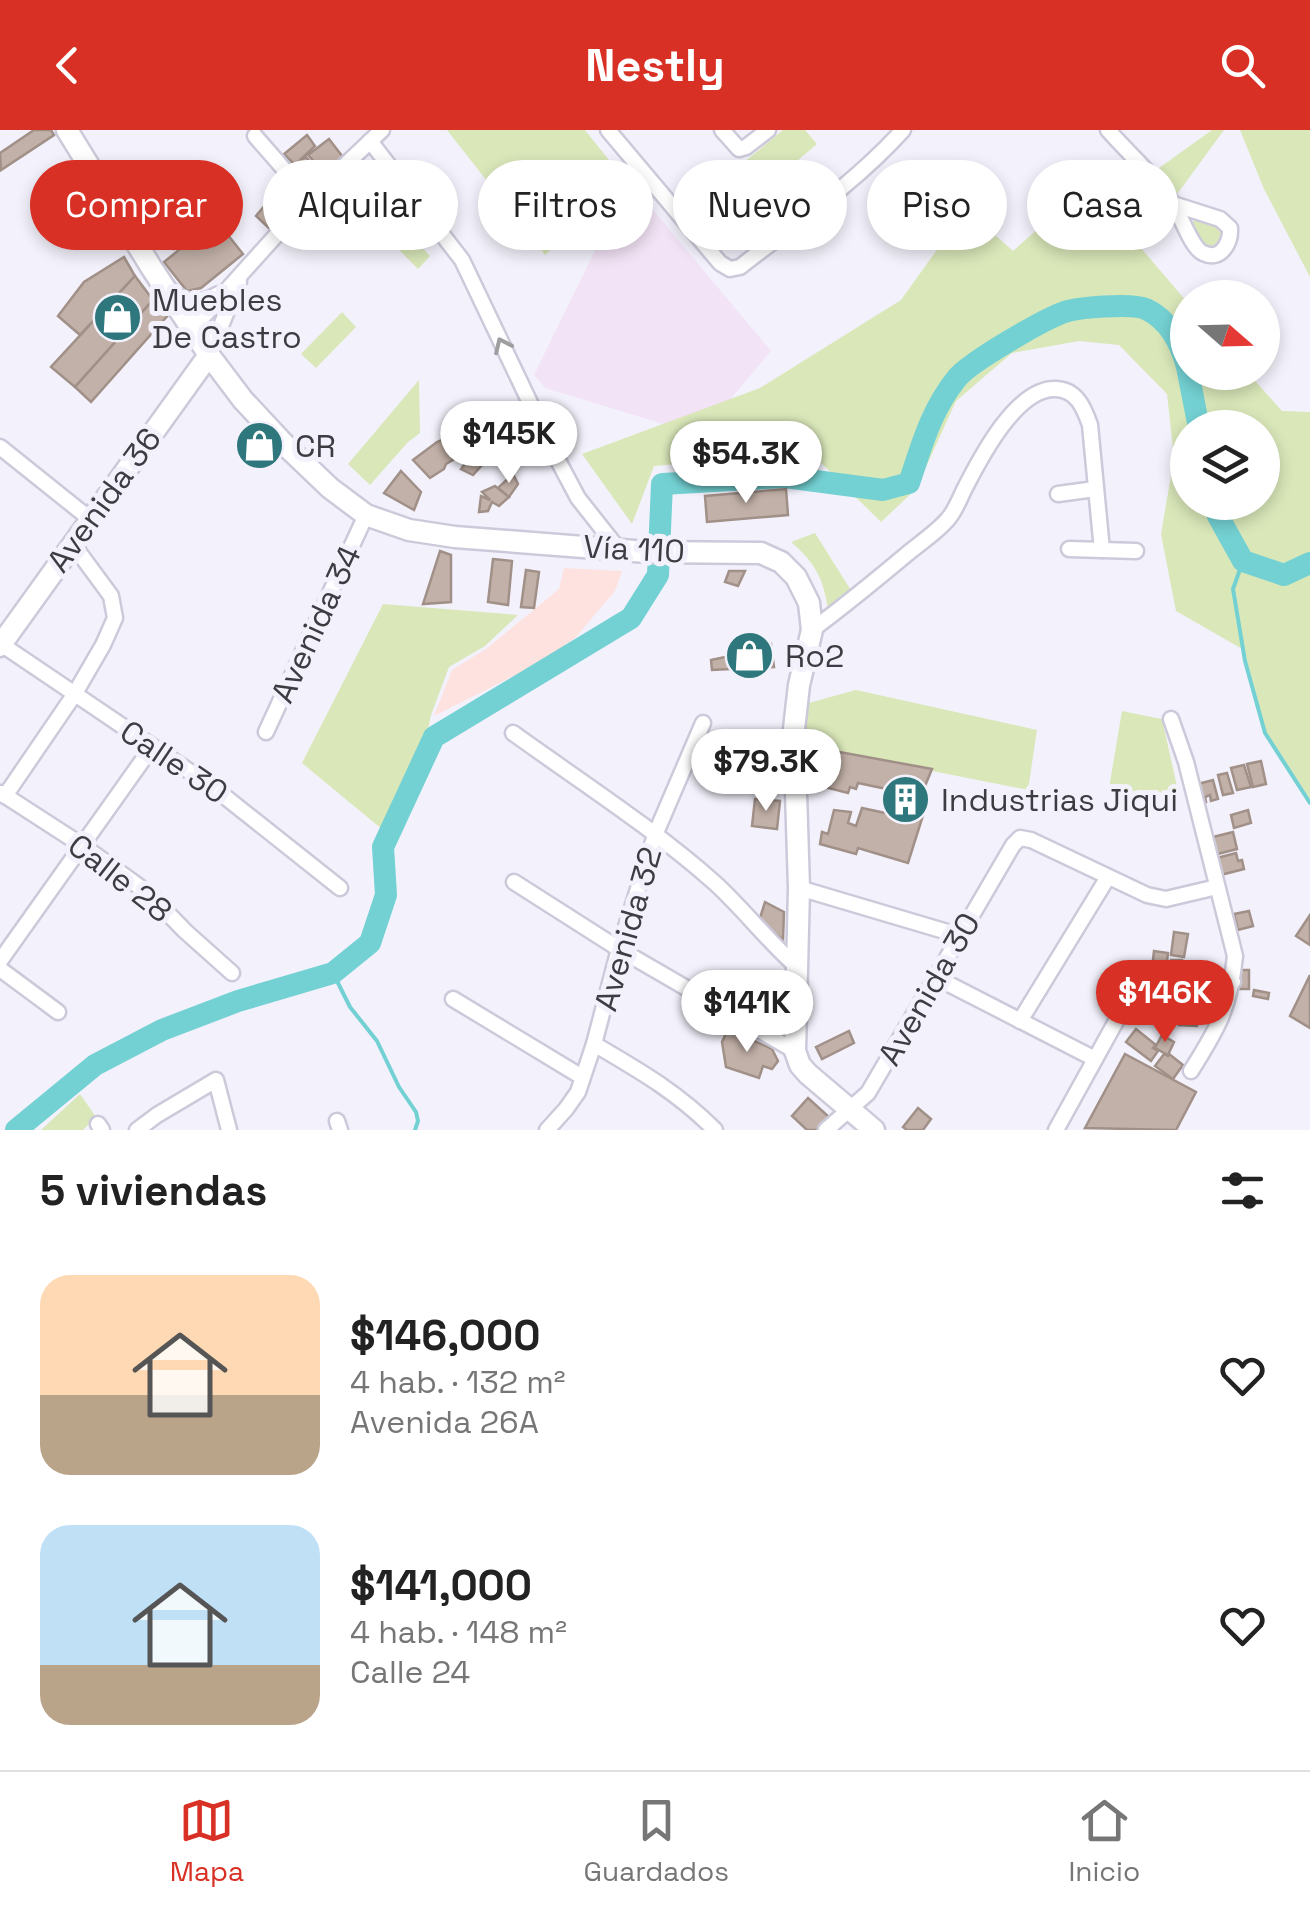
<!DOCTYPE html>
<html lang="es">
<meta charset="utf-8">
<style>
body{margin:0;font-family:"Space Grotesk",sans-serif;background:#f6f6f6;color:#222;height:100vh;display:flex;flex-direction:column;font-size:38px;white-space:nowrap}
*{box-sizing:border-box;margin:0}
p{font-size:32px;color:#767676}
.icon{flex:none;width:55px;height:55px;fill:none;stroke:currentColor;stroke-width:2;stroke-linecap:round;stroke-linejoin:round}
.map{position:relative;height:1000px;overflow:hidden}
.drawer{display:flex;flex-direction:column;background:#fff;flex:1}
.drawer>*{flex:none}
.guide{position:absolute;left:30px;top:30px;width:1250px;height:90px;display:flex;gap:20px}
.needle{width:65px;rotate:110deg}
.tools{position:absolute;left:1170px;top:150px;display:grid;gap:20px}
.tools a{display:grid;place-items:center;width:110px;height:110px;border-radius:50%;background:#fff;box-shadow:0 5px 15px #0003;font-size:50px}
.price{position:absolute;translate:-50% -85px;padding:0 22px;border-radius:35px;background:#fff;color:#222;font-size:32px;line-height:65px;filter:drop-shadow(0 2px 5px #0008)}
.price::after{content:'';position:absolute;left:50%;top:60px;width:30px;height:22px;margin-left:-15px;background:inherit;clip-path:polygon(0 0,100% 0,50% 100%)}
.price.selected{background:#d93025;color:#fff}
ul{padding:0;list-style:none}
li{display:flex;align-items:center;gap:30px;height:250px;padding:0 40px}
li span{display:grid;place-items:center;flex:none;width:280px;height:200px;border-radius:30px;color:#555}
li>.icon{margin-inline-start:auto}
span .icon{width:120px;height:120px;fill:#fffc;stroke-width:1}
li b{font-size:42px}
h2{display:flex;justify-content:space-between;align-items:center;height:120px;padding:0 40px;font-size:42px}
.tag{padding:0 35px;border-radius:45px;background:#fff;box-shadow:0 5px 15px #0003;font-size:35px;line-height:90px}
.tag.selected{background:#d93025;color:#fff}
header{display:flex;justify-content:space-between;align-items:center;height:130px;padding:0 40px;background:#d93025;color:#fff;font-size:45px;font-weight:700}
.dock{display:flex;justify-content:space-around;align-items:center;height:140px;border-top:2px solid #e0e0e0;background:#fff;font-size:28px;color:#767676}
.dock a{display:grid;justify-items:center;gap:5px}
.dock .selected{color:#d93025}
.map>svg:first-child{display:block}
.industrial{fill:#fde2df}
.education{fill:#f3e3f6}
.green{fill:#d9e7b9;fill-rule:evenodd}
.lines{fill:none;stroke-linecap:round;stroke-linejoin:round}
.stream{stroke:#74d1d3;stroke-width:4}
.river{stroke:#74d1d3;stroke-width:22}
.building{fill:#c2b1a8;stroke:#a19088;stroke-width:2.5}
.street-casing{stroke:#cccada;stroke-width:19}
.secondary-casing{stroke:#cccada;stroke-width:25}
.street{stroke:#fff;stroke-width:14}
.secondary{stroke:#fff;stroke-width:20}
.oneway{stroke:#9e9ea1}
.labels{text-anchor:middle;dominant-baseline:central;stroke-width:10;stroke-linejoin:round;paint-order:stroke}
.poi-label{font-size:32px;fill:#3d3c43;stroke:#f3f2fc;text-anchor:start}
.street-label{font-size:32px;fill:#3d3c43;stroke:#f3f2fc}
</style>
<header><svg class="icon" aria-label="back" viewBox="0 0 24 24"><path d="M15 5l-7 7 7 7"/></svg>Nestly<svg class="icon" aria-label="search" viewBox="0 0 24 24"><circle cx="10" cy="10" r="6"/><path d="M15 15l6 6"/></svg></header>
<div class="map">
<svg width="1310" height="1000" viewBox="0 0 1310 1000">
<rect width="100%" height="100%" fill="#f3f2fc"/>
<path class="industrial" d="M564,438L622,441L615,461L575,508L537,534L434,586L452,540L486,519L559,459Z"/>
<path class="education" d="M629,51L771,221L700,305L545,258L534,245Z"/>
<g class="green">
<path d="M447,0H585L625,50L545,125Z"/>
<path d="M783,0H805L817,14L764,59L743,33Z"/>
<path d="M1212,0H1224L1175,67L1152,43Z"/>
<path d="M1240,0H1310V147L1264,59Z"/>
<path d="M350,40L430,126L418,139L334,54Z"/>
<path d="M1081,61L1141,118L1187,172L1188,242L1248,243L1282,281L1310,282V669L1266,602L1244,520L1176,481L1161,404L1174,328L1167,264L1119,215L1079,211L1012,223L956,271L916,359L881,392L810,322L654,336L632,394L582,324L760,258L901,170L966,79L1013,121ZM1188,298H1262V372H1188Z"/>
<path d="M1195,89C1210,92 1221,92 1226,108L1215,119C1200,120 1198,104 1193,92Z"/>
<path d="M342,182L356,197L316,238L301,224Z"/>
<path d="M419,250L420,303L408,312L370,355L348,334Z"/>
<path d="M815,403L852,462L828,479C823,447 815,433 791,412Z"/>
<path d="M383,474L518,485L485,516L449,537L431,585L426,610L383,700L302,633Z"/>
<path d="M856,560L1037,600L1028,660L806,616L805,574Z"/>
<path d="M1122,581L1162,589L1178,661L1142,670L1108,664Z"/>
<path d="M80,964L96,987L83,1000H41Z"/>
</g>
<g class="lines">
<g class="stream">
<path d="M1243,431L1233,459L1245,531L1265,603L1310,673"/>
<path d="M333,843L350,877L377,911L399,957L416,982L418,991L415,1000"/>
</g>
<g class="river">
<path d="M1188,242L1199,298"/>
<path d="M1215,372L1218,386L1243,431L1284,445L1310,433"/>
<path d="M16,1000L95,935L162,900L238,871L333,843L370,813L386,765L383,717L434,607L631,488L658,445L662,354L785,347L883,360L909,353C922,315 931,280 957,248C970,232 1041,191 1062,183C1076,177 1132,173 1146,179C1171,191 1182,215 1188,241"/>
</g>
</g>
<g class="building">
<path d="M34,0H51L54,5L1,40L0,23Z"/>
<path d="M307,5L315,16L295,35L284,24Z"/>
<path d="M329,9L346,31L328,47L308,25Z"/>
<path d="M306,27L315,38L303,49L291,38Z"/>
<path d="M317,39L325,47L312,62L304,51Z"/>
<path d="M222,46L235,63L222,73L226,79L174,119L157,96Z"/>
<path d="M283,64L297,79L287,89L271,72Z"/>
<path d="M267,73L283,90L271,100L256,86Z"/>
<path d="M216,90L243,124L201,158L187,161L164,132Z"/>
<path d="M124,127L135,146L80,205L58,186L84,152Z"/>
<path d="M135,146L153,170L75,257L51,237Z"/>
<path d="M153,170L169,184L91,272L75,257Z"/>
<path d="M251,295L261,306L249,315L240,305Z"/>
<path d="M460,302L463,306L460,326L446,334L444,339L430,348L413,330L437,312Z"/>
<path d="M261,306L270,317L259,327L249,315Z"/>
<path d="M466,308L473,313L479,310L467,330L463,327Z"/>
<path d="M481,313L493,323L473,345L461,339Z"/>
<path d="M401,341L421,362L414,380L384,363Z"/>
<path d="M513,344L518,354L509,367L498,358Z"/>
<path d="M495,356L509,367L499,376L492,372L488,381L479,382L481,366L490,370L482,362Z"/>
<path d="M786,359L788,385L707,392L705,366Z"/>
<path d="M440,421L451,425V472L423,474Z"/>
<path d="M493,429L512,431L508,475L488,472Z"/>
<path d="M526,440L539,442L534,478L521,477Z"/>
<path d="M729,441H745L738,456L725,452Z"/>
<path d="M771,514L774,537L712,540L711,530L744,523L749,518Z"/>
<path d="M818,620L834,621L932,639L916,678L925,679L908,733L858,718L856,724L820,714L822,702L828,704L834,680L851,682L848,693L856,696L862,678L890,684L896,661L858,653L856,659L850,657L848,663L821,656L827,630H818Z"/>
<path d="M1261,631L1266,654L1253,657L1247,634Z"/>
<path d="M1244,635L1251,657L1237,660L1231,638Z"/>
<path d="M1227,643L1233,663L1223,665L1218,645Z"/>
<path d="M1213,650L1218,669L1211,671L1210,665L1205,667L1206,672L1199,674L1194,655Z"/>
<path d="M755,669L780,671L777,699L752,696Z"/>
<path d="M1248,680L1251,693L1234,698L1231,685Z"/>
<path d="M1233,702L1237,719L1214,725L1209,708Z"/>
<path d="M1236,723L1238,731L1242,730L1244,739L1217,746L1213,729Z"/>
<path d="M765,772L784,782L783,810L759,791Z"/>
<path d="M1249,781L1253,796L1238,800L1234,784Z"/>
<path d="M1310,785V815L1296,806Z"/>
<path d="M1174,802L1188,804L1184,827L1171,825Z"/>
<path d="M1154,821L1168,823L1166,840L1152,839Z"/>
<path d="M1171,830H1182L1181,844L1169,843Z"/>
<path d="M1236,840H1249V859H1237Z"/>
<path d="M1310,845V898L1290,886Z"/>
<path d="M1254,860L1269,863L1268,869L1253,866Z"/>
<path d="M1185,862H1198L1197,880L1184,879Z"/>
<path d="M762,883L775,884L774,896L760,894Z"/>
<path d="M1180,883L1198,884L1197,896L1179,895Z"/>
<path d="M728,899L772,919L778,931L772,939L763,936L759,948L726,937L722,912Z"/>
<path d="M1136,899L1156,915L1153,918L1158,921L1151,931L1126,912Z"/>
<path d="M849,901L854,913L822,929L816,917Z"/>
<path d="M1162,905L1174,912L1168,925L1155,918Z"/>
<path d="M1125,924L1196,962L1176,1000L1085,998Z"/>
<path d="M1164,924L1168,926L1169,924L1183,935L1173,949L1155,936Z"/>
<path d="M808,968L829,987L817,1000H807L792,986Z"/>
<path d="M918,978L931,989L923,1000H907L903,997Z"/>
</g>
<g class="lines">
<defs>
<g id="street">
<path d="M608,0L720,133L730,139L740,137C795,94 855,53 903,0"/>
<path d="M722,0L739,19L746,17L768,0"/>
<path d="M1108,0C1130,25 1158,49 1175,77C1182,89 1192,118 1203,123C1221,132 1231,112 1230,98L1220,89L1173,74"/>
<path d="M255,6L310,69"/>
<path d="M370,11L462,130L553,321L578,368L619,420"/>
<path d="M192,199L305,73L382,0"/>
<path d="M209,225L239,152"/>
<path d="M0,317L90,389"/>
<path d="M1058,364L1095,359"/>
<path d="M1069,419L1136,421"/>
<path d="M812,500C844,476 876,450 907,424C920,413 937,402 948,389C956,380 960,367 966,356C981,327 1017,257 1056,259C1077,260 1084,278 1090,295L1102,420"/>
<path d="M1,514L214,658L340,758"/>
<path d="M1171,589L1186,632L1235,826C1230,878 1218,898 1191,941"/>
<path d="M266,602L366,385"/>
<path d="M513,603C581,652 653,698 716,754C744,780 768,811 796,836"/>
<path d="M1,663L83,716L148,763L185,801L232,843"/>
<path d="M5,666L74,565L103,515L115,488L111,466L72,413"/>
<path d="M514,752L619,819L795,921"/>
<path d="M799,758L961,806"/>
<path d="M0,831L152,617"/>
<path d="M0,839L58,882"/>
<path d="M937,848L1095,929"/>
<path d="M453,869L582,947"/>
<path d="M1020,891L1108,747"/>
<path d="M594,914C640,941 677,962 715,1000"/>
<path d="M337,991L340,1000"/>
<path d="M98,994L102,1000"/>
<path d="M137,1000L157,985L216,950L229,1000"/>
<path d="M547,1000L566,979L578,962L594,914L619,819L655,705L703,593"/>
<path d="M826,1000L868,963L1013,715L1020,708L1031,710L1147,765L1166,769L1217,757"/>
<path d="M1056,1000L1141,846L1148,842L1233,852"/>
</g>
<g id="secondary">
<path d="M67,0L151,137L209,225L243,270L286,316L330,358L366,385L409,400L455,407L647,422L761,423L781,432L796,447L809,473L812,500L799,555L794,599L799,758L795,921L800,935L808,944L874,1000"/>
<path d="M171,164C186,178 202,177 219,167"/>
<path d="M0,516L209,225"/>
</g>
</defs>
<use href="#street" class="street-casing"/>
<use href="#secondary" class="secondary-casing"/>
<use href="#street" class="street"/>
<use href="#secondary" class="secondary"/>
</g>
<defs><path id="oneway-chevron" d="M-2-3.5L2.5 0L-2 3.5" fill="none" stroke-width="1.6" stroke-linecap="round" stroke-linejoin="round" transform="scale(2.5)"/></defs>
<use class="oneway" href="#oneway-chevron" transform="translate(502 215) rotate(-115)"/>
<defs>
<symbol id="shop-disc" viewBox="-11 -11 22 22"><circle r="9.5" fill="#2e777c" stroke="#f3f2fc"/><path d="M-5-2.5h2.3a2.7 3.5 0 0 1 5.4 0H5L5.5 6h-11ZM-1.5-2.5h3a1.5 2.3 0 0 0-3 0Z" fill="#fff"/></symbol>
<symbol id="building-disc" viewBox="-11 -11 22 22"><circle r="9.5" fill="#2e777c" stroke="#f3f2fc"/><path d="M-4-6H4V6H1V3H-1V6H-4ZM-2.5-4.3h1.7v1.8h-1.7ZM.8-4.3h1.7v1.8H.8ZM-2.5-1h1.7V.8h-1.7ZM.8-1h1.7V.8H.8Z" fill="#fff"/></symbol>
</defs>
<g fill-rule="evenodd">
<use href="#shop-disc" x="90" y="160" width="55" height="55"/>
<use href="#shop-disc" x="232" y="288" width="55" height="55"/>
<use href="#shop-disc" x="722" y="498" width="55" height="55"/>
<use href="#building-disc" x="878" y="642" width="55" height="55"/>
</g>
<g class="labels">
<g class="poi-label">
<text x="152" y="170">Muebles<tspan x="152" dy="37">De Castro</tspan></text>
<text x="295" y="316">CR</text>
<text x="785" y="526">Ro2</text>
<text x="941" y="670">Industrias Jiqui</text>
</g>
<g class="street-label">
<text transform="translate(104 370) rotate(-54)">Avenida 36</text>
<text transform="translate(634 419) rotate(3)">Vía 110</text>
<text transform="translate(316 494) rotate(-65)">Avenida 34</text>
<text transform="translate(174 632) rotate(34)">Calle 30</text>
<text transform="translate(120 748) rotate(38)">Calle 28</text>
<text transform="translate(628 799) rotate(-74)">Avenida 32</text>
<text transform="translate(929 859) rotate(-60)">Avenida 30</text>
</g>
</g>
</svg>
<div class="tools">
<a><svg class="needle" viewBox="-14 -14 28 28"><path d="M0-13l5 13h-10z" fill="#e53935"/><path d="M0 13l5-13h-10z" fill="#767676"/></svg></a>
<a><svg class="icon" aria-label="layers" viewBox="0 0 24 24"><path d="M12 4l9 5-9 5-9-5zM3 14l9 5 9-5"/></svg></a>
</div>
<b class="price" style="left:509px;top:356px">$145K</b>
<b class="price" style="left:746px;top:376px">$54.3K</b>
<b class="price" style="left:766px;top:684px">$79.3K</b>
<b class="price selected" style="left:1165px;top:915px">$146K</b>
<b class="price" style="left:747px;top:925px">$141K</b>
<div class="guide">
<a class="tag selected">Comprar</a>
<a class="tag">Alquilar</a>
<a class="tag">Filtros</a>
<a class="tag">Nuevo</a>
<a class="tag">Piso</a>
<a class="tag">Casa</a>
</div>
</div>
<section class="drawer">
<h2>5 viviendas<svg class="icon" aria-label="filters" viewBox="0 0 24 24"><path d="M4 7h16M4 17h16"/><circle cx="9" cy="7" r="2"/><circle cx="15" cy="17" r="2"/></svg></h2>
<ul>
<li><span style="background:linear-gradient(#ffd9b3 60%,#b9a48a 0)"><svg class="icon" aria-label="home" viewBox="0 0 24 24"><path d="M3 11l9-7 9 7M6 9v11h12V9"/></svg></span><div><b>$146,000</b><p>4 hab. · 132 m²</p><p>Avenida 26A</p></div><svg class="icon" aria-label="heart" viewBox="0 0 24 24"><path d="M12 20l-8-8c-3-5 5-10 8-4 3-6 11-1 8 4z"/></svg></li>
<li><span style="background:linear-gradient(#bfe0f5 70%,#b9a48a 0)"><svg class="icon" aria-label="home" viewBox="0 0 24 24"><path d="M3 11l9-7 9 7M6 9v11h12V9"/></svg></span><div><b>$141,000</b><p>4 hab. · 148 m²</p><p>Calle 24</p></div><svg class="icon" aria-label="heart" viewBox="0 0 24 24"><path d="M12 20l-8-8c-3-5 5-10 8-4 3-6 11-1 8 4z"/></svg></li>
</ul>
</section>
<nav class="dock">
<a class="selected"><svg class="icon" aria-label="map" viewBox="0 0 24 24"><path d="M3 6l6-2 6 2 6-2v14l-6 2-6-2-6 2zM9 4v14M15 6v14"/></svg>Mapa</a>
<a><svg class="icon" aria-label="saved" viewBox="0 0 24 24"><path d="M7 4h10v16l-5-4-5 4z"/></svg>Guardados</a>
<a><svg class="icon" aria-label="home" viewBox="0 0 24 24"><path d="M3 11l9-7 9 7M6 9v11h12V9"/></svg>Inicio</a>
</nav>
